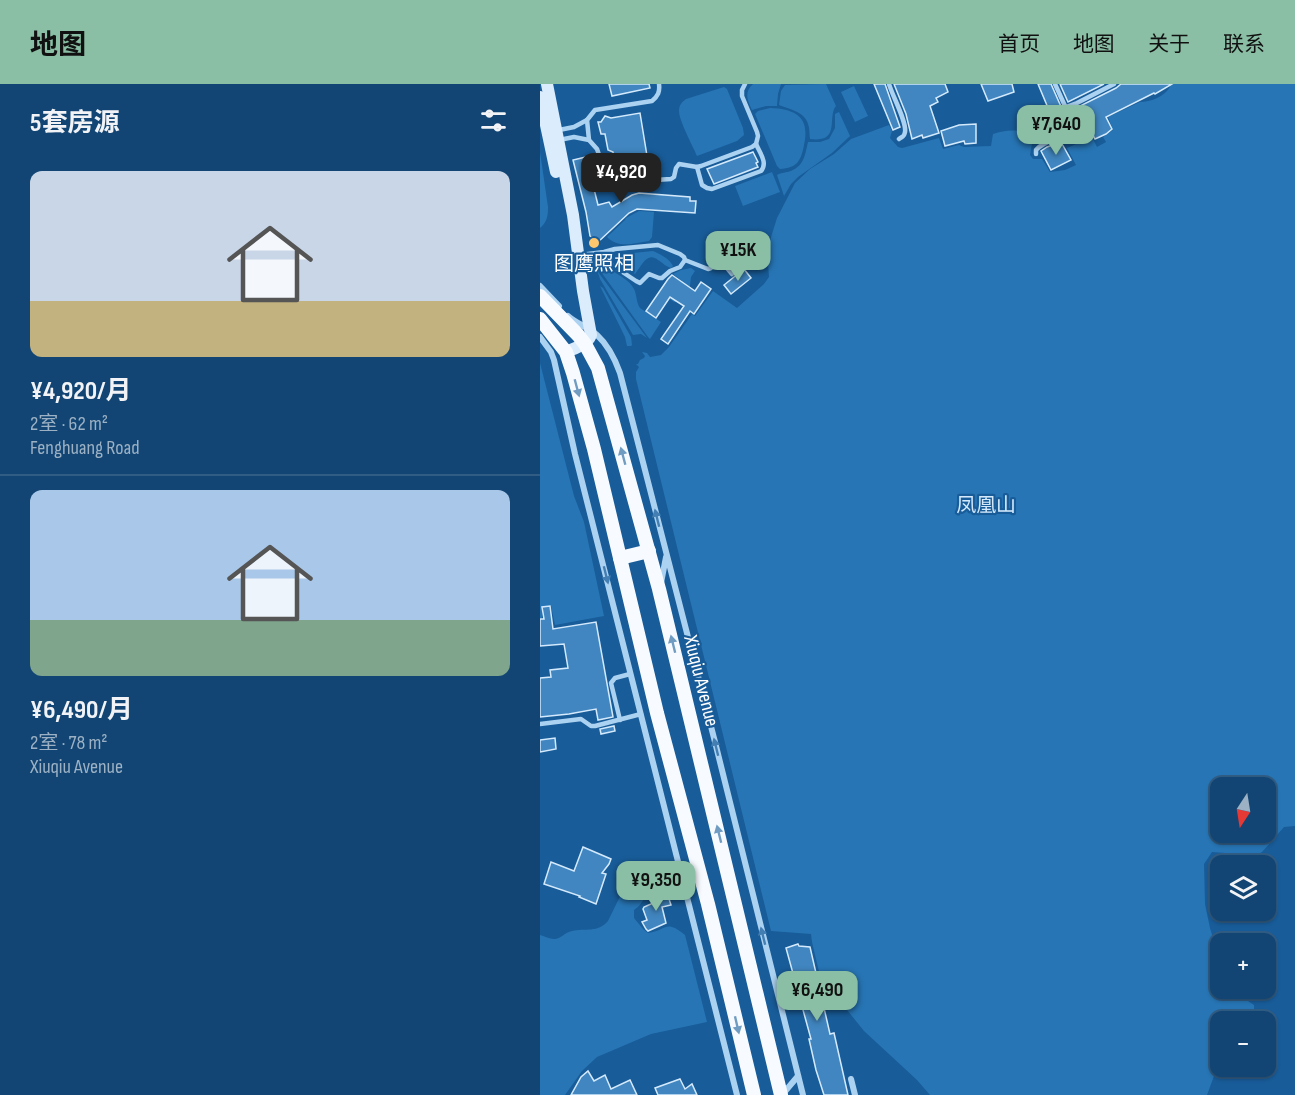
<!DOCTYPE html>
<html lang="zh">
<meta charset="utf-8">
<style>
body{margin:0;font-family:"Sofia Sans Condensed","Noto Sans SC",sans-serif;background:#1f4f7b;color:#f1f3f6;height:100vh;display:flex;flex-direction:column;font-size:22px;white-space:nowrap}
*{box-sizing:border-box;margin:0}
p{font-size:20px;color:#9cb1c4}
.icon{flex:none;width:33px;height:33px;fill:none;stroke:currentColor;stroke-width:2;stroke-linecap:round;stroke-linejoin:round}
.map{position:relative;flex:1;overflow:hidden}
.side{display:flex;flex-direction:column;background:#124573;width:540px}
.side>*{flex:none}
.needle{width:39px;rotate:192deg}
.buttons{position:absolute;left:670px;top:693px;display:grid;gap:12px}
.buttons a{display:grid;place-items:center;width:66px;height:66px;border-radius:12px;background:#124573;box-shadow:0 2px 4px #0004,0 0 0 2px #315d85;font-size:30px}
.price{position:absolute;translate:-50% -51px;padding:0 14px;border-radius:12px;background:#8abfa5;color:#111;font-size:20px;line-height:39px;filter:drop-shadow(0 2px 3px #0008)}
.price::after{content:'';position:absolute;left:50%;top:36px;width:18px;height:14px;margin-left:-9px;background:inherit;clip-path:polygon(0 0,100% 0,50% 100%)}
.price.selected{background:#222;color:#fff}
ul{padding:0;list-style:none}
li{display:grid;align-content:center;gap:12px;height:318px;padding:0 30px}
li+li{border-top:2px solid #315d85}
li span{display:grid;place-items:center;height:186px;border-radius:12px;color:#555}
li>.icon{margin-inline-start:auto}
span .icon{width:108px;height:108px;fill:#fffc;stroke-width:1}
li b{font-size:26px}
h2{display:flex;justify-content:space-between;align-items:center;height:72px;padding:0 30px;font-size:26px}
header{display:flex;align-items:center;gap:36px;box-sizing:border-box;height:84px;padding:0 30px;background:#8abfa5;color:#111}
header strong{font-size:28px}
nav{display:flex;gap:33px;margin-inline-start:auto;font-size:21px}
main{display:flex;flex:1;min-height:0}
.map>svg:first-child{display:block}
.green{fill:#2775b5;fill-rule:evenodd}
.building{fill:#4186c0;stroke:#d4eafc;stroke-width:1.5}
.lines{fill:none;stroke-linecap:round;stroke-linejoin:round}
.lane{stroke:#acd2f1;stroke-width:4.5}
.street{stroke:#acd2f1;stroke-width:6}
.secondary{stroke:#dbecfc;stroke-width:12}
.primary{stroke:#f7fbff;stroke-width:14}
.oneway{fill:#719cc2}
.oneway2{fill:#447fb3}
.poi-dot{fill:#ffc76d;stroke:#185c99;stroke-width:2}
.labels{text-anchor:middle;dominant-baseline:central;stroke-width:4.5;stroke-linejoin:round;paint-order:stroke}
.poi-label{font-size:20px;fill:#fff;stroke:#185c99}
.park-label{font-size:20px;fill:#d4eafc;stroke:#185c99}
.street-label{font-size:20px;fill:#fff;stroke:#185c99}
</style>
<header>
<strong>地图</strong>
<nav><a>首页</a><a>地图</a><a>关于</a><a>联系</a></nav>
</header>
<main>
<section class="side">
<h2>5套房源<svg class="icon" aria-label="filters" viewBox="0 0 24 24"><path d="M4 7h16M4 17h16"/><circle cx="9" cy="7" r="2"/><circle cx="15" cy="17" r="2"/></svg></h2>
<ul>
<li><span style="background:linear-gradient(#c9d6e8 70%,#c2b280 0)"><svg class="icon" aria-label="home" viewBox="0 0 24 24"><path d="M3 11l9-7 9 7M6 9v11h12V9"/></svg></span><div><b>¥4,920/月</b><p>2室 · 62 m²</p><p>Fenghuang Road</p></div></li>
<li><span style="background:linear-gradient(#a9c7e8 70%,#7fa58c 0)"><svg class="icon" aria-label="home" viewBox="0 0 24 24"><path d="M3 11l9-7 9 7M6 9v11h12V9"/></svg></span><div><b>¥6,490/月</b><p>2室 · 78 m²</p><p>Xiuqiu Avenue</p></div></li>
</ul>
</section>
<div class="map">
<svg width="755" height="1011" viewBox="0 0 755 1011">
<rect width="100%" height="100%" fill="#185c99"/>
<g class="green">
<path d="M213,0H241L238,10L237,22H226L212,26C207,16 204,8 213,0Z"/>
<path d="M286,0L296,22C288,31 298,53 280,55C277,56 273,55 270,55C269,50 270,45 268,40C265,28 249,25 239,21L241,7L245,1Z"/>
<path d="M628,0H755V742L744,743L722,768L709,776H697L685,769L672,768L664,780L665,820L670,844L681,880V904L696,905L702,913L714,921V937L681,938V973L667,1011H390L377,996L324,947L299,916L285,913L272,858L271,850L231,847L96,295V288L99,283L96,280H98L100,276L104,274L105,272L102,268L107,269L110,273L121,271L129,263L152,230L155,232L173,207L197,224L224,200L229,193L227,166L237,134L255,99L270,85L294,70L311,55L349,41L352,47L350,54L358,63L362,64L399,54L403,65L419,61L424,63L451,62L453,50C465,46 478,45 489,50L492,60L490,71L493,75H502L510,88L525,86L536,81L527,64L552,53L557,63L566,58L563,53L573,46L568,33L600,18C610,18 624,13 630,3ZM681,704H726V748H681Z"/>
<path d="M314,2L328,32L315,38L301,8Z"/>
<path d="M184,3L187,5L203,44L204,51L197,57L157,72C153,62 139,37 139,27C139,21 142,18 146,15Z"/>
<path d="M230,24C257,25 270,34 264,61C261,77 257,84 240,85L237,82L215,30L218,27Z"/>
<path d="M299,28L310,52L292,69L258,93L251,100L244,112L237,91C242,88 246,89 251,87C265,81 265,70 268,58H280L289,55L295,44V30Z"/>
<path d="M0,68L8,123C8,132 7,138 0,144Z"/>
<path d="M232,88L240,108L203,122L195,102Z"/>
<path d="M99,127L114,128L112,153L109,157C94,159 79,165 67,153L85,136L86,134Z"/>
<path d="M113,167C120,170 130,175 133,182L131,184C125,182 123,179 118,176C107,167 101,183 95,190L77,179L81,175L83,170Z"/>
<path d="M67,183C75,189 90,196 94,205C97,211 96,218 100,224L121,238L110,255L108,253L59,185V184Z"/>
<path d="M151,184L155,187L151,193L150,202L139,218H134L130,215L142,197L133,190L141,186Z"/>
<path d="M57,186L61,192L107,254L101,250L93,251L60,195Z"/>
<path d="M60,202L63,204L91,253L92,261L91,262H87L85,253Z"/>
<path d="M0,279L34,412L44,438L64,532L15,541L11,522H2V534H0Z"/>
<path d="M91,790C111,793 107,805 132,798L133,802L110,807L99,822L94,826V834L103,845L108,849C128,846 125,835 145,851L167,938L111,950L57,973L42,987L25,1011H0V851C4,852 10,855 14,855C21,855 25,848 32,847C45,844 58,849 68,837Z"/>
</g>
<g class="building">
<path d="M69,0H109L110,4L72,12Z"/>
<path d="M334,0H345L360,43L353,46Z"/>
<path d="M354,0H405L408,8L396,14L398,18L390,22L399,49L383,54L382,51L372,55L366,30Z"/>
<path d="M441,0H472L474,8L448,17Z"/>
<path d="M498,0H511L530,43L502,56L494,41L511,31Z"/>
<path d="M520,0H564L528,18Z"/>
<path d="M581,0H632L615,10L614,9L566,33L572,45L566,50L555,55L546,38L539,41L532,26L576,4Z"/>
<path d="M100,29L108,78L75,84L73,68L68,66L65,50H61L58,38H61L65,32L71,34Z"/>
<path d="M436,40V59L425,60L424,57L405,62L401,47L419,41Z"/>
<path d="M521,58L531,76L511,86L501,67L507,63Z"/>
<path d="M213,68L218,78L216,79L218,83L174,100L167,85Z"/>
<path d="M46,73L58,121L69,118L72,123L92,111L99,109L150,113V117H156L155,129L97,125L89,129L57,159L50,152L46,128L33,76Z"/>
<path d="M204,185L211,194L191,210L184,201Z"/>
<path d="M132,191L155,207L161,198L171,205L154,230L150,227L128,260L121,255L144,222L130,213L116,234L106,227L128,195Z"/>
<path d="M10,522L13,545L56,538L73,633L58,636L56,625L29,630L0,633V594L11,593L10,586L28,584L24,560L0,562V535H4L2,523Z"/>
<path d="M74,642L75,647L61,650L60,645Z"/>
<path d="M15,654L16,665L0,668V656Z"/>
<path d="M43,763L71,775L69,780L62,789L66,790L56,820L39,813L40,812L4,800L11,778L34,787Z"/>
<path d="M126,806L131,821L122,823L126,839L108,847L106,845L102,838L107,836L103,825L104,823L120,816L118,808Z"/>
<path d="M258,860L259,862L270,863L290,950L294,949L308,1011H284L276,986L269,955H271L246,864Z"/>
<path d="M48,987L54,997L65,991L71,1005L90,996L97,1011H31L41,993Z"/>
<path d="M140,995L145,1005L152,1000L157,1011H118L115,1004Z"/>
</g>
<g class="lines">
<g class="lane">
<path d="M119,0C120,8 118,12 112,17L55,26L47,36L49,56L57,65L64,85L69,91L83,98L131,95L134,93L136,84L139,80L157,83L161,82L212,63L216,60L218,52L217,48L202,12V6L205,0"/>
<path d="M349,0C352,11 367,38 365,48C364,53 363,52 359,55"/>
<path d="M526,23L537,19L574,0"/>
<path d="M19,46L34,43L47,36"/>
<path d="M19,56L34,53L49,56"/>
<path d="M496,70V66C506,54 525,56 535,44L515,0"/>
<path d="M157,83L162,101L167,104L172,105L221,87C228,79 220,69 216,60"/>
<path d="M40,171L64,168L75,165L118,161L140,170L144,173L145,176L140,183L130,187L122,194H119L109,190L100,199L96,197L63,175L58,173L41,176"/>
<path d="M145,176L168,185L171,184L178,177H181L192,190"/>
<path d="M80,636L71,599L75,594L90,590"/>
<path d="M0,640L41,635L51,642H55L101,630"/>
</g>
<g class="street">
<path d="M0,202L19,222"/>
<path d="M28,232C37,240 48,243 57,251C68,261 75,275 80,289L175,658L263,1011"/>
<path d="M0,253L11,268L14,276L35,370L197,1011"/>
<path d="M121,499L126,473"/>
<path d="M311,995L315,1011"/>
<path d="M242,1011L258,992"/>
</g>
<g class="secondary">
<path d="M7,0L33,131L43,207L51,251C47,261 35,264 26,268"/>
<path d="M0,13L16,88"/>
</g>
<g class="primary">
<path d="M0,212L38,251L45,260L58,284L119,505L241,1011"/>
<path d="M0,235L26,268L33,289L54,365L117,629L168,820L214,1011"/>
<path d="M80,474L109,467"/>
</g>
</g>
<defs><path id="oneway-solid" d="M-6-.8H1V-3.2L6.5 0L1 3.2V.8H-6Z" transform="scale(1.5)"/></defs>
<g class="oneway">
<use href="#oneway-solid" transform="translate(37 304) rotate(75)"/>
<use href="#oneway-solid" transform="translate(83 372) rotate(-105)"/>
<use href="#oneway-solid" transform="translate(133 560) rotate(-104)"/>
<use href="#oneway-solid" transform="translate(179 750) rotate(-104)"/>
<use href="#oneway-solid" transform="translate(197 941) rotate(77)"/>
</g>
<g class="oneway2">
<use href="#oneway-solid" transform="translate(117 434) rotate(-104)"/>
<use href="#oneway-solid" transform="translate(66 491) rotate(76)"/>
<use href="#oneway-solid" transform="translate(176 663) rotate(-104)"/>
<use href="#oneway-solid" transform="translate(223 852) rotate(-104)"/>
</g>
<circle class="poi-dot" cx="54" cy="159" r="6"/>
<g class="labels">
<g class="poi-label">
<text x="54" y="180">图鹰照相</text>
</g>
<g class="park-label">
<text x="446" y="422">凤凰山</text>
</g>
<g class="street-label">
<text transform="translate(161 597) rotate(76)">Xiuqiu Avenue</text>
</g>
</g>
</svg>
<div class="buttons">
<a><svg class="needle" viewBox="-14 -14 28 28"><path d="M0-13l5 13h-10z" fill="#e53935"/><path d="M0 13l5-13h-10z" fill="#9cb1c4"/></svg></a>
<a><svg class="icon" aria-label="layers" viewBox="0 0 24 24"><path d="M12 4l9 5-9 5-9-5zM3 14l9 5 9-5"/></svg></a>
<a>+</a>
<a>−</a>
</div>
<b class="price" style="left:516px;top:72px">¥7,640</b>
<b class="price selected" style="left:81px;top:120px">¥4,920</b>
<b class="price" style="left:198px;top:198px">¥15K</b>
<b class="price" style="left:116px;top:828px">¥9,350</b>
<b class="price" style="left:277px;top:938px">¥6,490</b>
</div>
</main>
